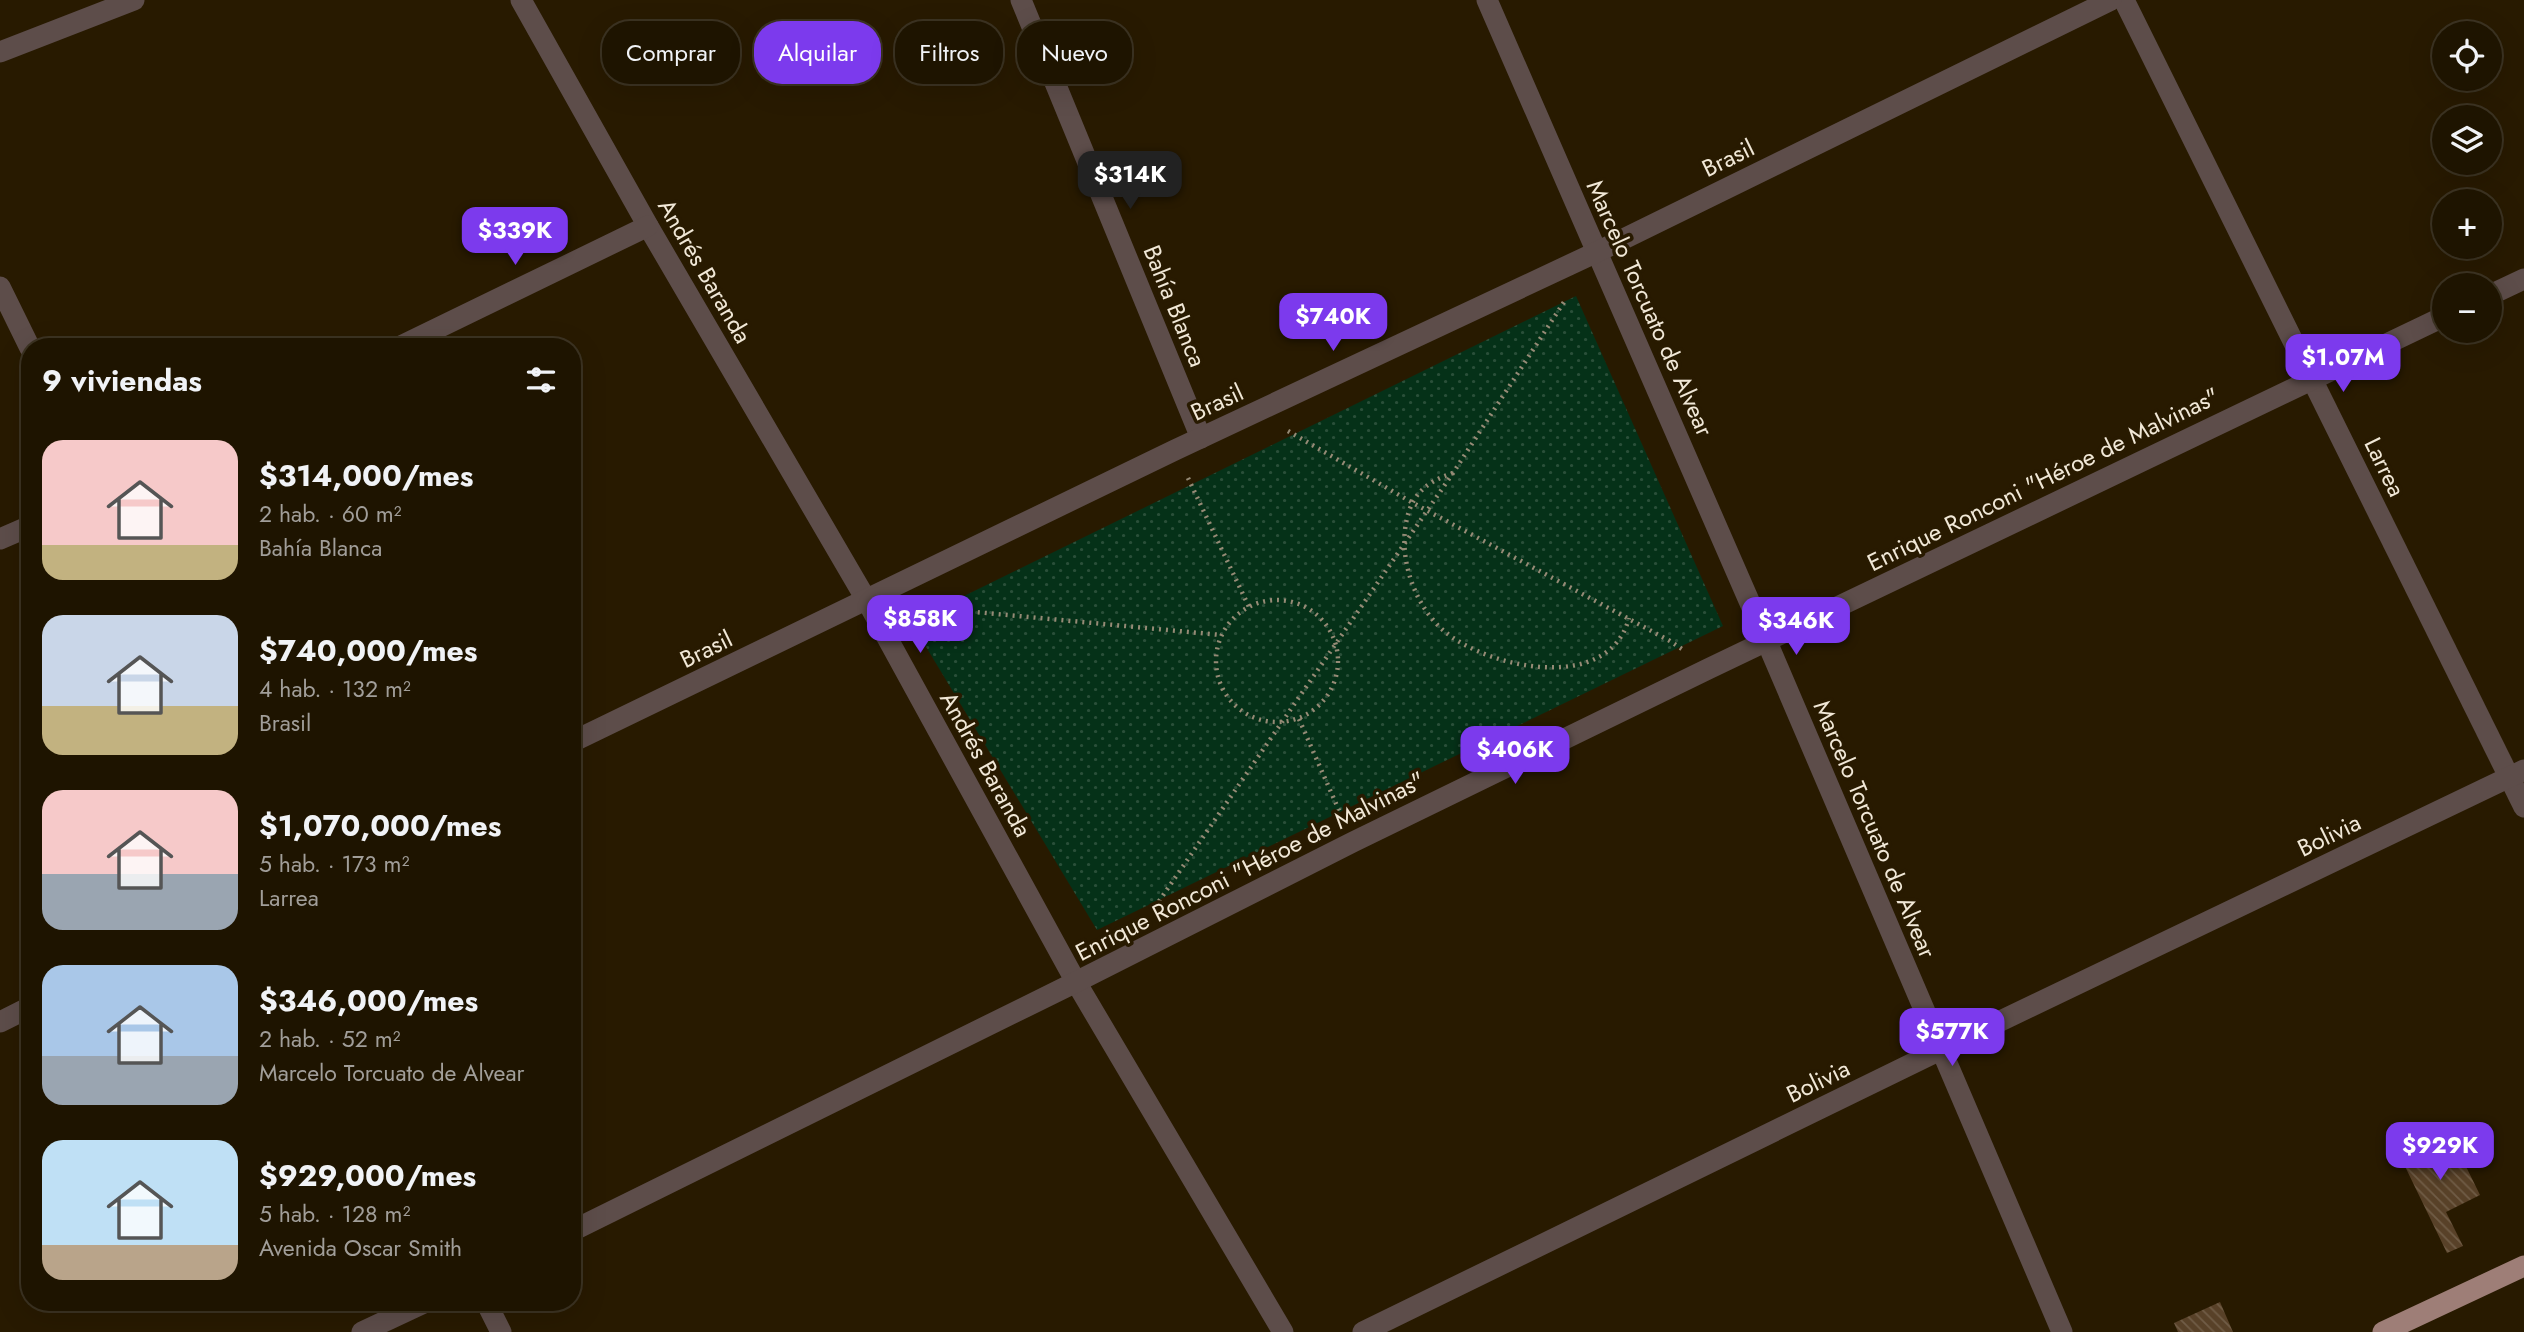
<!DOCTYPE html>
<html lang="es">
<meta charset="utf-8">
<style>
body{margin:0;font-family:Jost,sans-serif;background:#2b210f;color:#f1f3f6;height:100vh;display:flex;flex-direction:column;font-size:26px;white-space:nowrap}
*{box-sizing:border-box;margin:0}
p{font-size:23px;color:#a19e99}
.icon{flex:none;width:38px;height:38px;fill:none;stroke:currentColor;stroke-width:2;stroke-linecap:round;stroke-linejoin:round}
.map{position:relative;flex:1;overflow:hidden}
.drawer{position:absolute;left:21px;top:338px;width:560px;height:973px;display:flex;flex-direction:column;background:#1e1400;border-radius:28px;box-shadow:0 7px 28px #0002,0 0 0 2px #3c3322}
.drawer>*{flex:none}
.hud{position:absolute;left:602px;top:21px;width:665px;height:63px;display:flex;gap:14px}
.buttons{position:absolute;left:2432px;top:21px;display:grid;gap:14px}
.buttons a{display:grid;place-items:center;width:70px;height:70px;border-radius:50%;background:#1e1400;box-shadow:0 7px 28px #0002,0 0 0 2px #3c3322;font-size:35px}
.price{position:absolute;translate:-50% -60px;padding:0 16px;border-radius:14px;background:#7c3aed;color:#fff;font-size:23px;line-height:46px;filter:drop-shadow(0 2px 4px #0008)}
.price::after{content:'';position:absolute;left:50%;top:42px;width:21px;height:16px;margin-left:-10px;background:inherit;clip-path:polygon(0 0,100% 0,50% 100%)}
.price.on{background:#222;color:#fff}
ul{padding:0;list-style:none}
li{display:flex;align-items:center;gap:21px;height:175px;padding:0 21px}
li span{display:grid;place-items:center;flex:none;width:196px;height:140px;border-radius:21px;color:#555}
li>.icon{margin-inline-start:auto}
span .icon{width:84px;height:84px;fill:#fffc;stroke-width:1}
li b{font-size:30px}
h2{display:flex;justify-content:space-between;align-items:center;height:84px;padding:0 21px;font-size:30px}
.chip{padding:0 24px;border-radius:28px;background:#1e1400;box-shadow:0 7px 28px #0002,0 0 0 2px #3c3322;font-size:24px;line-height:63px}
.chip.on{background:#7c3aed;color:#fff}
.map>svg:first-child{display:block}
.park{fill:url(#park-dots)}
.building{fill:url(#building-back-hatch)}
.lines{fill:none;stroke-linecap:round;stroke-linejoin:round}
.path{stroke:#968b76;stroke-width:4.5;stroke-dasharray:2 5;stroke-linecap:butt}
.minor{stroke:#5d4d4a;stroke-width:21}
.major{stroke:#9e7e77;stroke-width:21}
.labels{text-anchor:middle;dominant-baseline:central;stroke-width:7;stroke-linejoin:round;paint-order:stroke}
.street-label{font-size:24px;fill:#f1e8d7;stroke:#281a00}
</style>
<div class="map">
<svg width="2524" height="1332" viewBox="0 0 2524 1332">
<defs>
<pattern id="park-dots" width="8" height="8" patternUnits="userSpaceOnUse" patternTransform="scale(1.75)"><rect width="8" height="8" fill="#053118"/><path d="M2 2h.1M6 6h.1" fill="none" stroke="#2a4f39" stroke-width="1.8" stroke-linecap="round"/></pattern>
<pattern id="building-back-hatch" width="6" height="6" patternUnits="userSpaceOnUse" patternTransform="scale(1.75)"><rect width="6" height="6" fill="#584128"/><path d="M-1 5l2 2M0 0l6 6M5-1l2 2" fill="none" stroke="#705c46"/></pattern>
</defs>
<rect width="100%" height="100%" fill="#281a00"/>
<path class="park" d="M1576,296L1723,626L1097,930L911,622Z"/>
<g class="building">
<path d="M2447,1128L2480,1195L2446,1212L2463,1246L2447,1253L2398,1152Z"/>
<path d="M2220,1302L2233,1332H2178L2174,1323Z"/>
</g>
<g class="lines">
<g class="path">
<path d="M1288,431L1413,503L1670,641L1682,649"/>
<path d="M1453,473C1423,483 1409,497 1405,530C1401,566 1417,608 1444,631C1489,669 1609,694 1629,618"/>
<path d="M1188,478L1249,607"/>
<circle cx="1277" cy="661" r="61"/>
<path d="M922,607L1221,635"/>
<path d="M1299,719L1341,815"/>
<path d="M1155,907L1453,473L1564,302"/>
</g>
<g class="minor">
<path d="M521,0L648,226L867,601L1076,982L1283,1332"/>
<path d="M1021,0L1201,438"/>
<path d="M1487,0L1767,642L2062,1332"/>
<path d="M2124,0L2524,807"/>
<path d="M0,52L134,0"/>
<path d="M0,287L30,348"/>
<path d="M2490,295L2524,279"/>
<path d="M401,346L648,226"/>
<path d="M0,539L30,526"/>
<path d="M572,742L1175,450L1597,252L2111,0"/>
<path d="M0,1022L30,1007"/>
<path d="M572,1231L1076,982L1353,842L1708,669L2445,316"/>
<path d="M486,1302L501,1332"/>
<path d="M362,1332L426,1302"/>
<path d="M1363,1332L1940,1050L2524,770"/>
</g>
<path class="major" d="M2383,1332L2524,1266"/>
</g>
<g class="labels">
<g class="street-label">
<text transform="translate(1728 158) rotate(-26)">Brasil</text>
<text transform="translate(705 271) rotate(60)">Andrés Baranda</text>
<text transform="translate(1175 306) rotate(68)">Bahía Blanca</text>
<text transform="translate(1650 308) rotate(66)">Marcelo Torcuato de Alvear</text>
<text transform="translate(1217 402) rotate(-25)">Brasil</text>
<text transform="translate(2385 467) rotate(64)">Larrea</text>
<text transform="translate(2043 479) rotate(-26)">Enrique Ronconi "Héroe de Malvinas"</text>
<text transform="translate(706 649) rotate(-26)">Brasil</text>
<text transform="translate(986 764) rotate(61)">Andrés Baranda</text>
<text transform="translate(1875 829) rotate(67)">Marcelo Torcuato de Alvear</text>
<text transform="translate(2329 835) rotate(-26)">Bolivia</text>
<text transform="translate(1250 866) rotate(-27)">Enrique Ronconi "Héroe de Malvinas"</text>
<text transform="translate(1818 1081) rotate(-26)">Bolivia</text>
</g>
</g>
</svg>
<div class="buttons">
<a><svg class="icon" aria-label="locate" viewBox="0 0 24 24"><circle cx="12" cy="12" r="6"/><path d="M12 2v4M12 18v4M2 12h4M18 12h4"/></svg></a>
<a><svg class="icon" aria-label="layers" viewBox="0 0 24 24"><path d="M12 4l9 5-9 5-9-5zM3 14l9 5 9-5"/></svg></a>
<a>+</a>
<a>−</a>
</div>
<b class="price on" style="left:1130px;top:211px">$314K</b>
<b class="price" style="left:515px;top:267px">$339K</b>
<b class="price" style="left:1333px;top:353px">$740K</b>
<b class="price" style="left:2343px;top:394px">$1.07M</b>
<b class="price" style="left:920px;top:655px">$858K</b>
<b class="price" style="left:1796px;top:657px">$346K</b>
<b class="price" style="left:1515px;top:786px">$406K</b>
<b class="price" style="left:1952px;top:1068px">$577K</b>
<b class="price" style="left:2440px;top:1182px">$929K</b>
<div class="hud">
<a class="chip">Comprar</a>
<a class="chip on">Alquilar</a>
<a class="chip">Filtros</a>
<a class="chip">Nuevo</a>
</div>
<section class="drawer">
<h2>9 viviendas<svg class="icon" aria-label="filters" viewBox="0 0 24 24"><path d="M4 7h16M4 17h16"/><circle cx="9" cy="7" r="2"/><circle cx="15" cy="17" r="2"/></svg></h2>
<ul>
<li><span style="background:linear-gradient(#f6c9c9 75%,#c2b280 0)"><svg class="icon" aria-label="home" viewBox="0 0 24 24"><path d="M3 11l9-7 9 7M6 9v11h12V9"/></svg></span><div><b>$314,000/mes</b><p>2 hab. · 60 m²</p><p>Bahía Blanca</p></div></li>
<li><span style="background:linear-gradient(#c9d6e8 65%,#c2b280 0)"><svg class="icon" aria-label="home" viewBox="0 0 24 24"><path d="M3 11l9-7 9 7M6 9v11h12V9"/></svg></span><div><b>$740,000/mes</b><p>4 hab. · 132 m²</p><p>Brasil</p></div></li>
<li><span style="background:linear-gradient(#f6c9c9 60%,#9aa5b1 0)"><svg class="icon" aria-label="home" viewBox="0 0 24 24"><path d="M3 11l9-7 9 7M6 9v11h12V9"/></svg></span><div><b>$1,070,000/mes</b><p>5 hab. · 173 m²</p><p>Larrea</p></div></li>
<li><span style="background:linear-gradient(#a9c7e8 65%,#9aa5b1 0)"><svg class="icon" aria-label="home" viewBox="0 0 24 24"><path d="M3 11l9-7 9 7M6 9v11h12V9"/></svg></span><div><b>$346,000/mes</b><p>2 hab. · 52 m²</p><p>Marcelo Torcuato de Alvear</p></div></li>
<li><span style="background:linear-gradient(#bfe0f5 75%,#b9a48a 0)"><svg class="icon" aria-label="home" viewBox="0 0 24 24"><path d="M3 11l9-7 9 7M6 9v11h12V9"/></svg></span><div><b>$929,000/mes</b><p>5 hab. · 128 m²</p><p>Avenida Oscar Smith</p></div></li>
</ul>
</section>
</div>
